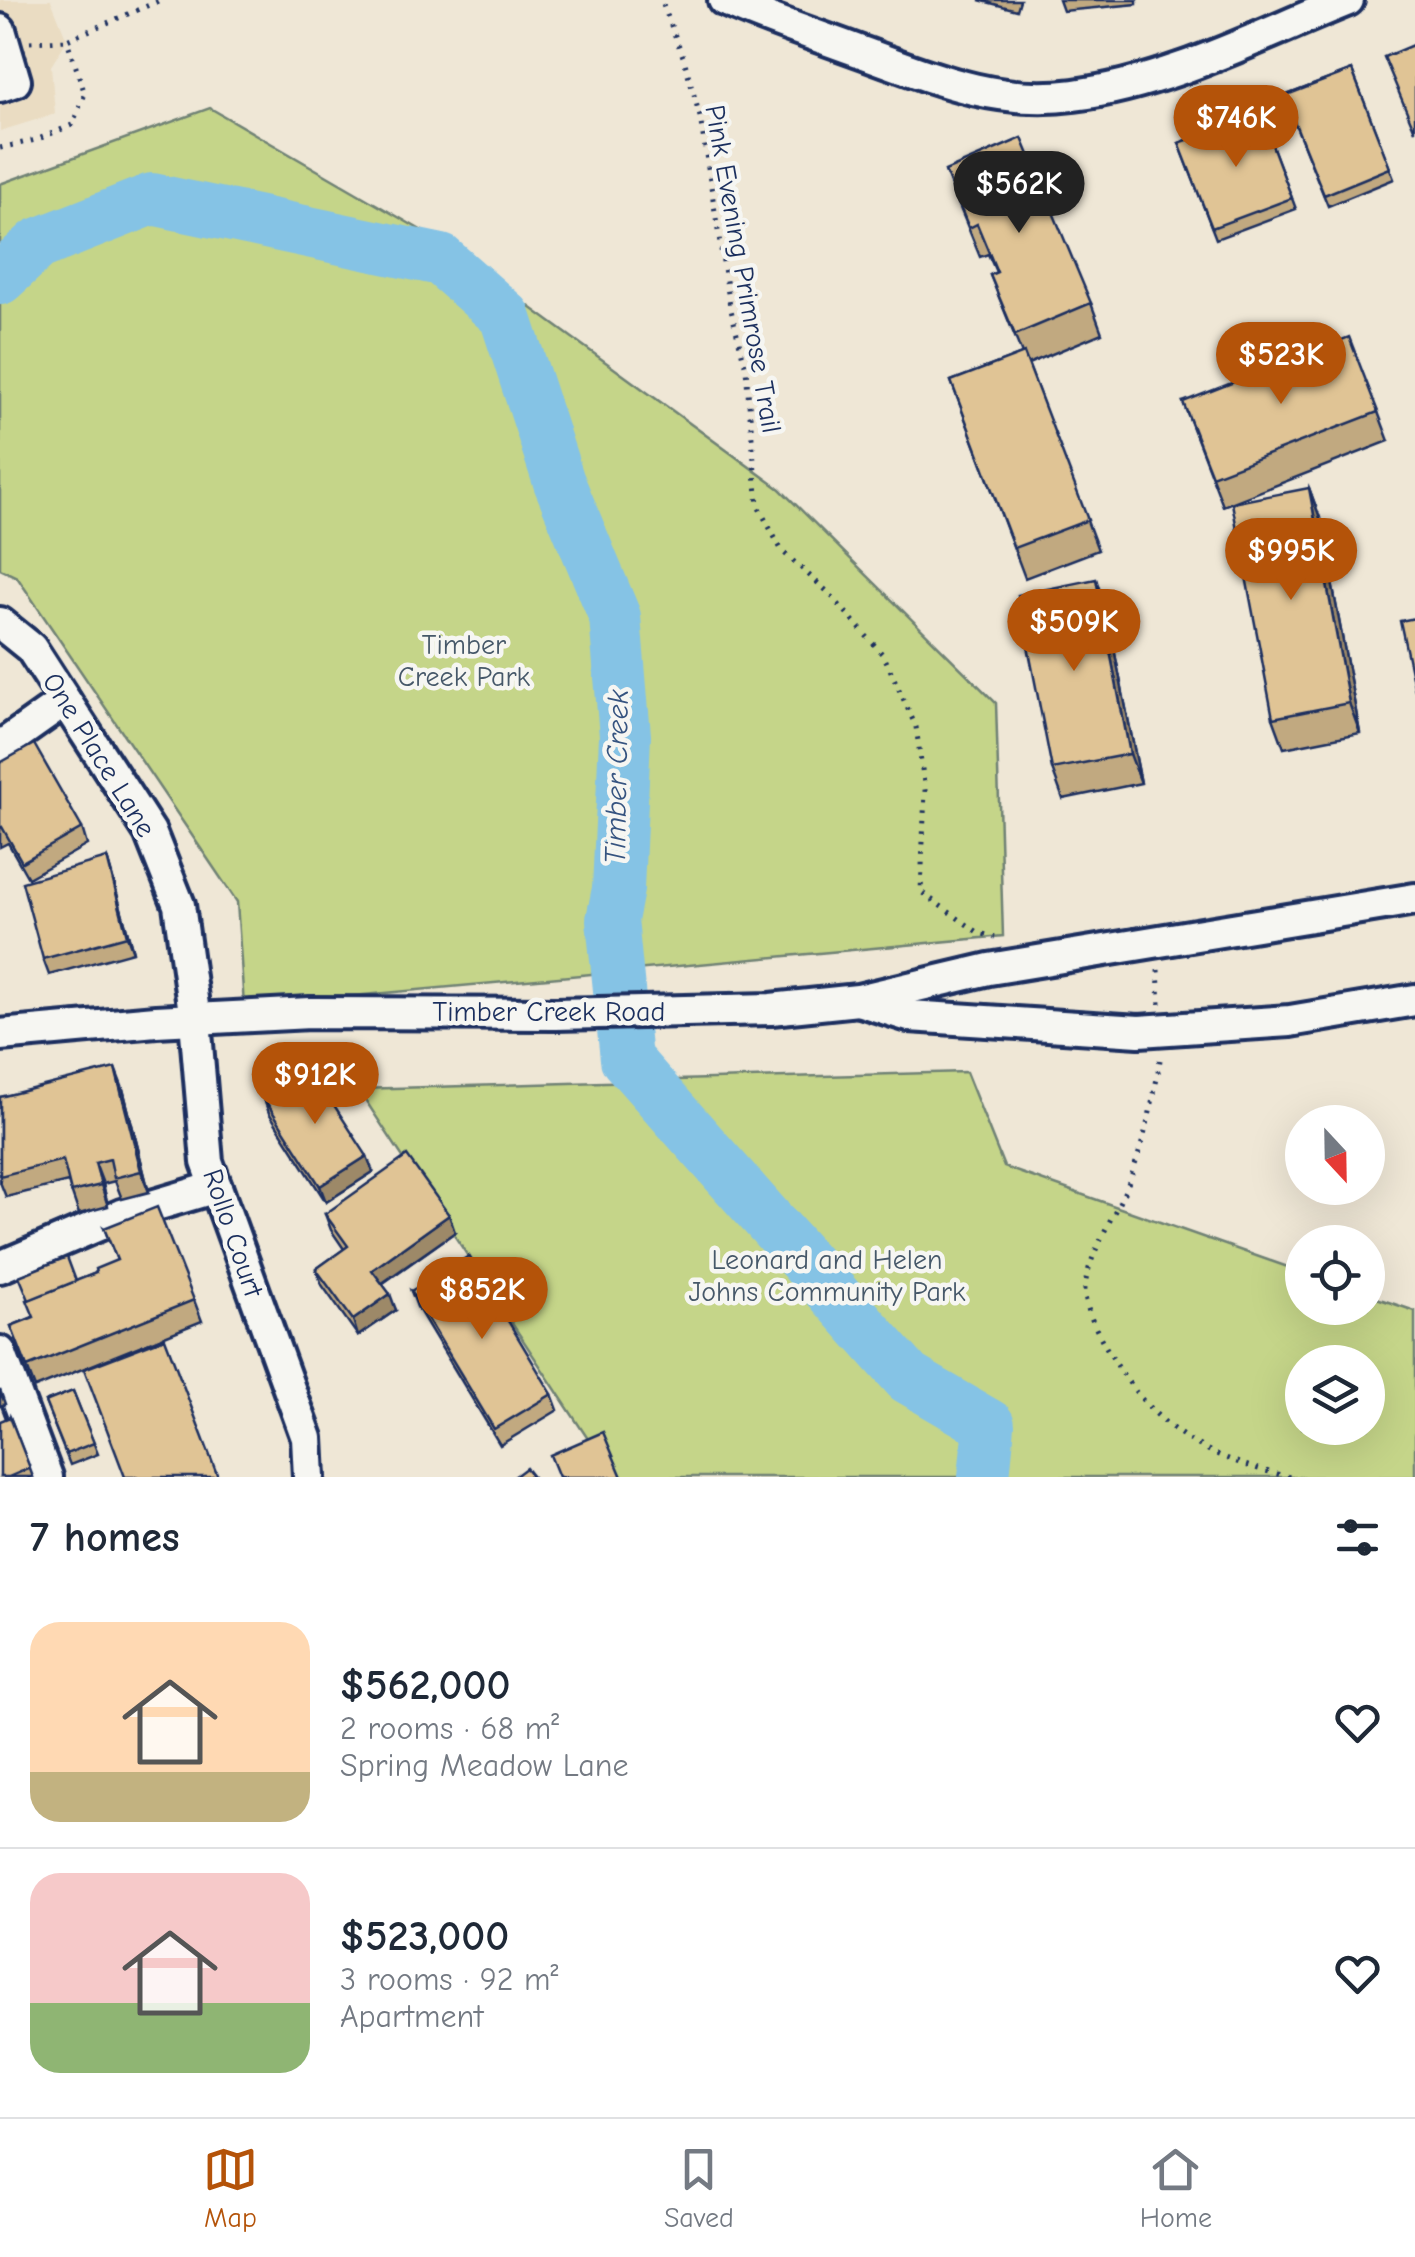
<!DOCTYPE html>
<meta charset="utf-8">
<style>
body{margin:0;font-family:"Comic Neue",sans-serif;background:#f2f2f3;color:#1f2937;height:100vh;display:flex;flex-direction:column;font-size:38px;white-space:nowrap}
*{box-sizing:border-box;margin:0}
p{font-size:32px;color:#747a83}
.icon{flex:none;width:55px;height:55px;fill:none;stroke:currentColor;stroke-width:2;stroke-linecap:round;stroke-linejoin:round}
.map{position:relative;height:1477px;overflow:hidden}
.panel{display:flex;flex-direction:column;background:#fff;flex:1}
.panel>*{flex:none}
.needle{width:65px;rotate:158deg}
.buttons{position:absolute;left:1285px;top:1105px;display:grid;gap:20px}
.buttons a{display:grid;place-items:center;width:100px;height:100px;border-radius:50%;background:#fff;box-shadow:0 10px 40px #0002;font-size:50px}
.price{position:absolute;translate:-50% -85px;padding:0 22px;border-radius:35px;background:#b45309;color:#fff;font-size:32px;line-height:65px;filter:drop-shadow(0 2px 5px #0008)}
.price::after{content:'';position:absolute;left:50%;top:60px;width:30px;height:22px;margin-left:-15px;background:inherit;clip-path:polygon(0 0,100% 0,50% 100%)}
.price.selected{background:#222;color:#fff}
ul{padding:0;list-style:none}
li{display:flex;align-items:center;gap:30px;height:250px;padding:0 30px}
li+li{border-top:2px solid #e0e1e3}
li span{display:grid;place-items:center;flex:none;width:280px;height:200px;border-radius:30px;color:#555}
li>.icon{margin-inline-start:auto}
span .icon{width:120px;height:120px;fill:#fffc;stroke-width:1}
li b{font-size:42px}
h2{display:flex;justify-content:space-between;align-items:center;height:120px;padding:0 30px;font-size:42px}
.tab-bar{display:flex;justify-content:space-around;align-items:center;height:140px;border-top:2px solid #e0e1e3;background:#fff;font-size:28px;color:#747a83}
.tab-bar a{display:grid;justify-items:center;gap:5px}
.tab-bar .selected{color:#b45309}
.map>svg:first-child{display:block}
.built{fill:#eadcc2}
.green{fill:#c5d589;stroke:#708274;stroke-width:2.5;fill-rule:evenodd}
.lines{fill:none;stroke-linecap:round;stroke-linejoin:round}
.river{stroke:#85c3e5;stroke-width:52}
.minor-casing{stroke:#1b2f5e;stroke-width:38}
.path{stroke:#1b2f5e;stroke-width:5;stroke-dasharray:2.5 8;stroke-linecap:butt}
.minor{stroke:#f6f6f2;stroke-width:30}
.wall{fill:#c1a980;stroke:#1b2f5e;stroke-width:2.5}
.shaded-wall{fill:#9d8968;stroke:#1b2f5e;stroke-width:2.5}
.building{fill:#e0c495;stroke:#1b2f5e;stroke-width:2.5}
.labels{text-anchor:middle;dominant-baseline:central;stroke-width:9;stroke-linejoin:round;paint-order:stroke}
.street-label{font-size:28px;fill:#1b2f5e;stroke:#f6f6f2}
.park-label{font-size:28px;fill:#465869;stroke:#f6f6f2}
.water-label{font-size:30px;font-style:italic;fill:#365480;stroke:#f6f6f2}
</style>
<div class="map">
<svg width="1415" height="1477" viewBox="0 0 1415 1477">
<rect width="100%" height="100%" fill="#efe7d6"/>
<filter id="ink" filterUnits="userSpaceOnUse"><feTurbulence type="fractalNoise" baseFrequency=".01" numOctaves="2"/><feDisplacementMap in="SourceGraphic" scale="20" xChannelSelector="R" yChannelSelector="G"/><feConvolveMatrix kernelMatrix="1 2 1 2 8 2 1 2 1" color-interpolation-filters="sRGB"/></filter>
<g filter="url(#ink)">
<path class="built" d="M0,0H51L67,40L51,66L55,114L0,131Z"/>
<g class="green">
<path d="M210,108L438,240L780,489L996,703L1003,936L244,1006L237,902L17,577L0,569V184Z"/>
<path d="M966,1072L1004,1167L1302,1272V1308H1368V1295L1415,1311V1477H613L358,1089ZM1302,1362H1368V1428H1302Z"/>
</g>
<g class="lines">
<path class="river" d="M0,279L38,244L152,199L441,260L505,316L559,482L615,617L625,736L618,889L612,920L626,1059L908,1378L989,1425L984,1477"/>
<defs>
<g id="minor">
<path d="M724,0C766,19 810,33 853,49C926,75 993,106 1074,95C1169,83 1260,35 1348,0"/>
<path d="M0,30L15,81L0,86"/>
<path d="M0,623L31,648L150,832L179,905L195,1020L207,1162L307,1438L309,1477"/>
<path d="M0,747L65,701"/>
<path d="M861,1001L909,1016L1139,1031L1290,1021L1415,1000"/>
<path d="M0,1035L156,1021L310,1013L556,1014L771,1009L858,1000L989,969L1415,899"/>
<path d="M0,1267L122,1215L216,1187"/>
<path d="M0,1352L47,1477"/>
</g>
</defs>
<use href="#minor" class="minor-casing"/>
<g class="path">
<path d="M663,5L684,59L700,117L730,306L746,369L758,506L782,551L829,593L884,656L916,727L925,790L921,892L979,933L995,937"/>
<path d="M30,42L67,40"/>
<path d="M0,148L36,140L72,125L85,94L67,40L161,0"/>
<path d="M1158,970L1160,1004"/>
<path d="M1160,1060C1154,1099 1144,1142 1130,1179C1118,1210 1083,1262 1085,1294C1087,1315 1101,1339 1112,1357C1157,1432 1206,1458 1290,1477"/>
</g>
<use href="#minor" class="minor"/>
</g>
<g class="wall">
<path d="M979,0H1020L1017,10Z"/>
<path d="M1059,0H1137V4L1063,11Z"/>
<path d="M1352,70L1394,179L1328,206L1284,96Z"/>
<path d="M1260,113L1296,209L1216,239L1179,143Z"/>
<path d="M945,171L1091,303L1102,333L1028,364L1098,550L1025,578L951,381L1022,354L990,275L996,272L988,254L980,257Z"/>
<path d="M1183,402L1378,412L1389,441L1223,506Z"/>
<path d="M1309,488L1320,518L1360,733L1284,748L1273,718Z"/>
<path d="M1106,609L1141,783L1063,799L1052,769Z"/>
<path d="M0,763L82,828L87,845L28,878L8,843L0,847Z"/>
<path d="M107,858L133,952L49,975L43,959Z"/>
<path d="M123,1089L149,1192L122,1199L115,1181L103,1184L108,1206L79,1214L68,1182L6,1197L0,1182V1097Z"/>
<path d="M263,1097L373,1172L326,1202L269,1113Z"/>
<path d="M325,1214L455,1232L382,1284L396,1310L358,1336L322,1285L316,1269L344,1249L331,1230Z"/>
<path d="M104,1228L194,1300L202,1321L35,1388L11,1326L33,1317L76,1281L96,1273L117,1260Z"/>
<path d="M411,1291L552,1394L558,1410L500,1445L417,1307Z"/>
<path d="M0,1390L5,1404L0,1406Z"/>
<path d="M73,1391L98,1454L70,1465L45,1402Z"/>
<path d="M10,1417L33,1477H0Z"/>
</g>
<g class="shaded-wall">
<path d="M1309,488L1320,518L1360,733L1349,703Z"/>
<path d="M1096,579L1106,609L1141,783L1130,754Z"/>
<path d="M107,858L112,875L133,952L127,936Z"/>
<path d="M115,1068L123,1089L149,1192L141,1171Z"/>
<path d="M367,1156L373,1172L326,1202L320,1186Z"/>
<path d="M95,1163L103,1184L108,1206L101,1185Z"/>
<path d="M449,1215L455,1232L378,1286L372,1270Z"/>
<path d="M390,1294L396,1310L358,1336L353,1320Z"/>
</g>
<g class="building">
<path d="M1415,44V131L1384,57Z"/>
<path d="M1352,70L1390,168L1324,195L1284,96Z"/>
<path d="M1260,113L1292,198L1212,228L1179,143Z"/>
<path d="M1022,138L1091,303L1015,335L990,275L997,272L977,224L969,228L945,171Z"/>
<path d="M1349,337L1378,412L1212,476L1183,402Z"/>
<path d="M1024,353L1088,520L1014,548L951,381Z"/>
<path d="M1309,488L1349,703L1273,718L1232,503Z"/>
<path d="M1096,579L1130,754L1052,769L1018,595Z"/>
<path d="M1415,618V691L1400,621Z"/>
<path d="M34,744L82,828L22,862L2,827L0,828V763Z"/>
<path d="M107,858L127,936L43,959L22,882Z"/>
<path d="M115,1068L141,1171L114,1178L110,1159L95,1163L101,1185L71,1192L63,1160L0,1176V1097Z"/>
<path d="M310,1068L367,1156L320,1186L263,1097Z"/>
<path d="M407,1156L449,1215L372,1270L390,1294L353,1320L316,1269L348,1246L325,1214Z"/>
<path d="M157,1207L194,1300L27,1367L11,1326L34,1317L27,1300L96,1273L95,1269L117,1260L104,1228Z"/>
<path d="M469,1256L552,1394L494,1429L411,1291Z"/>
<path d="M67,1257L76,1281L29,1300L19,1276Z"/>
<path d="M165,1338L218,1477H125L84,1369Z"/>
<path d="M73,1391L94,1443L66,1454L45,1402Z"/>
<path d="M10,1417L30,1468L9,1477H0V1421Z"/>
<path d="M603,1432L622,1477H559L550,1455Z"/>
<path d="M526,1468L533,1477H514Z"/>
</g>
</g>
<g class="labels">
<g class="street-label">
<text transform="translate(743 269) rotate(80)">Pink Evening Primrose Trail</text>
<text transform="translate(99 755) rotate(58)">One Place Lane</text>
<text x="549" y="1012">Timber Creek Road</text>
<text transform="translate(233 1233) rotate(71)">Rollo Court</text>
</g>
<g class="park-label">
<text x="464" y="645">Timber<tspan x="464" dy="32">Creek Park</tspan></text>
<text x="827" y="1260">Leonard and Helen<tspan x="827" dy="32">Johns Community Park</tspan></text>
</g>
<g class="water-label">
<text transform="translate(617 777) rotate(-89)">Timber Creek</text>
</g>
</g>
</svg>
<div class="buttons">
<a><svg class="needle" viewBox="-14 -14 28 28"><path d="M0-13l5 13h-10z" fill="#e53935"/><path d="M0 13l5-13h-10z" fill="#747a83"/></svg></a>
<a><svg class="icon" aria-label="locate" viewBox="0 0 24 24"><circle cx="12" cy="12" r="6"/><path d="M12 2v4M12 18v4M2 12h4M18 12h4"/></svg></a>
<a><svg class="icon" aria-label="layers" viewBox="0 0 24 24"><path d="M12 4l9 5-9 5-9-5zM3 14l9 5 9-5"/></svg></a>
</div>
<b class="price" style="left:1236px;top:170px">$746K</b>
<b class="price selected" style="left:1019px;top:236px">$562K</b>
<b class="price" style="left:1281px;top:407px">$523K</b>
<b class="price" style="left:1291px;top:603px">$995K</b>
<b class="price" style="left:1074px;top:674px">$509K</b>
<b class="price" style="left:315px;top:1127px">$912K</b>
<b class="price" style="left:482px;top:1342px">$852K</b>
</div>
<section class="panel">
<h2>7 homes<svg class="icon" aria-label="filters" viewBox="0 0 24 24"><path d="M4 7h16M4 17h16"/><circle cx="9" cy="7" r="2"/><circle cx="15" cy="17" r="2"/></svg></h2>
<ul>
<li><span style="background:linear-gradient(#ffd9b3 75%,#c2b280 0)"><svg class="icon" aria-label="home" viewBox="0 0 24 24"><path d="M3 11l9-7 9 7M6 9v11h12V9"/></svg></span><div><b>$562,000</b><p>2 rooms · 68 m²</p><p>Spring Meadow Lane</p></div><svg class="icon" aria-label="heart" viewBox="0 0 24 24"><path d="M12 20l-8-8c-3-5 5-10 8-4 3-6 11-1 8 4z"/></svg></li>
<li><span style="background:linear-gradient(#f6c9c9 65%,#8fb573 0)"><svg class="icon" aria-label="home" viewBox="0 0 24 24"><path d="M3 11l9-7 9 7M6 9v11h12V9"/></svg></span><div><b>$523,000</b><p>3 rooms · 92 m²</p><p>Apartment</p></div><svg class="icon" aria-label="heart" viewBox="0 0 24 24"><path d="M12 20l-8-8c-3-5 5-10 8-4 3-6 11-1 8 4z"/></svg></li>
</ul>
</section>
<nav class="tab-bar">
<a class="selected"><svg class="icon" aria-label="map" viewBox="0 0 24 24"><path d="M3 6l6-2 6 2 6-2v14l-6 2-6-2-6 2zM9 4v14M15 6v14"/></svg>Map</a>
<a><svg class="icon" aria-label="saved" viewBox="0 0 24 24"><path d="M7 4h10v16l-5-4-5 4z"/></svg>Saved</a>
<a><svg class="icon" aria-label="home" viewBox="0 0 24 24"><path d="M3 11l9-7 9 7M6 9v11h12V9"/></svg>Home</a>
</nav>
